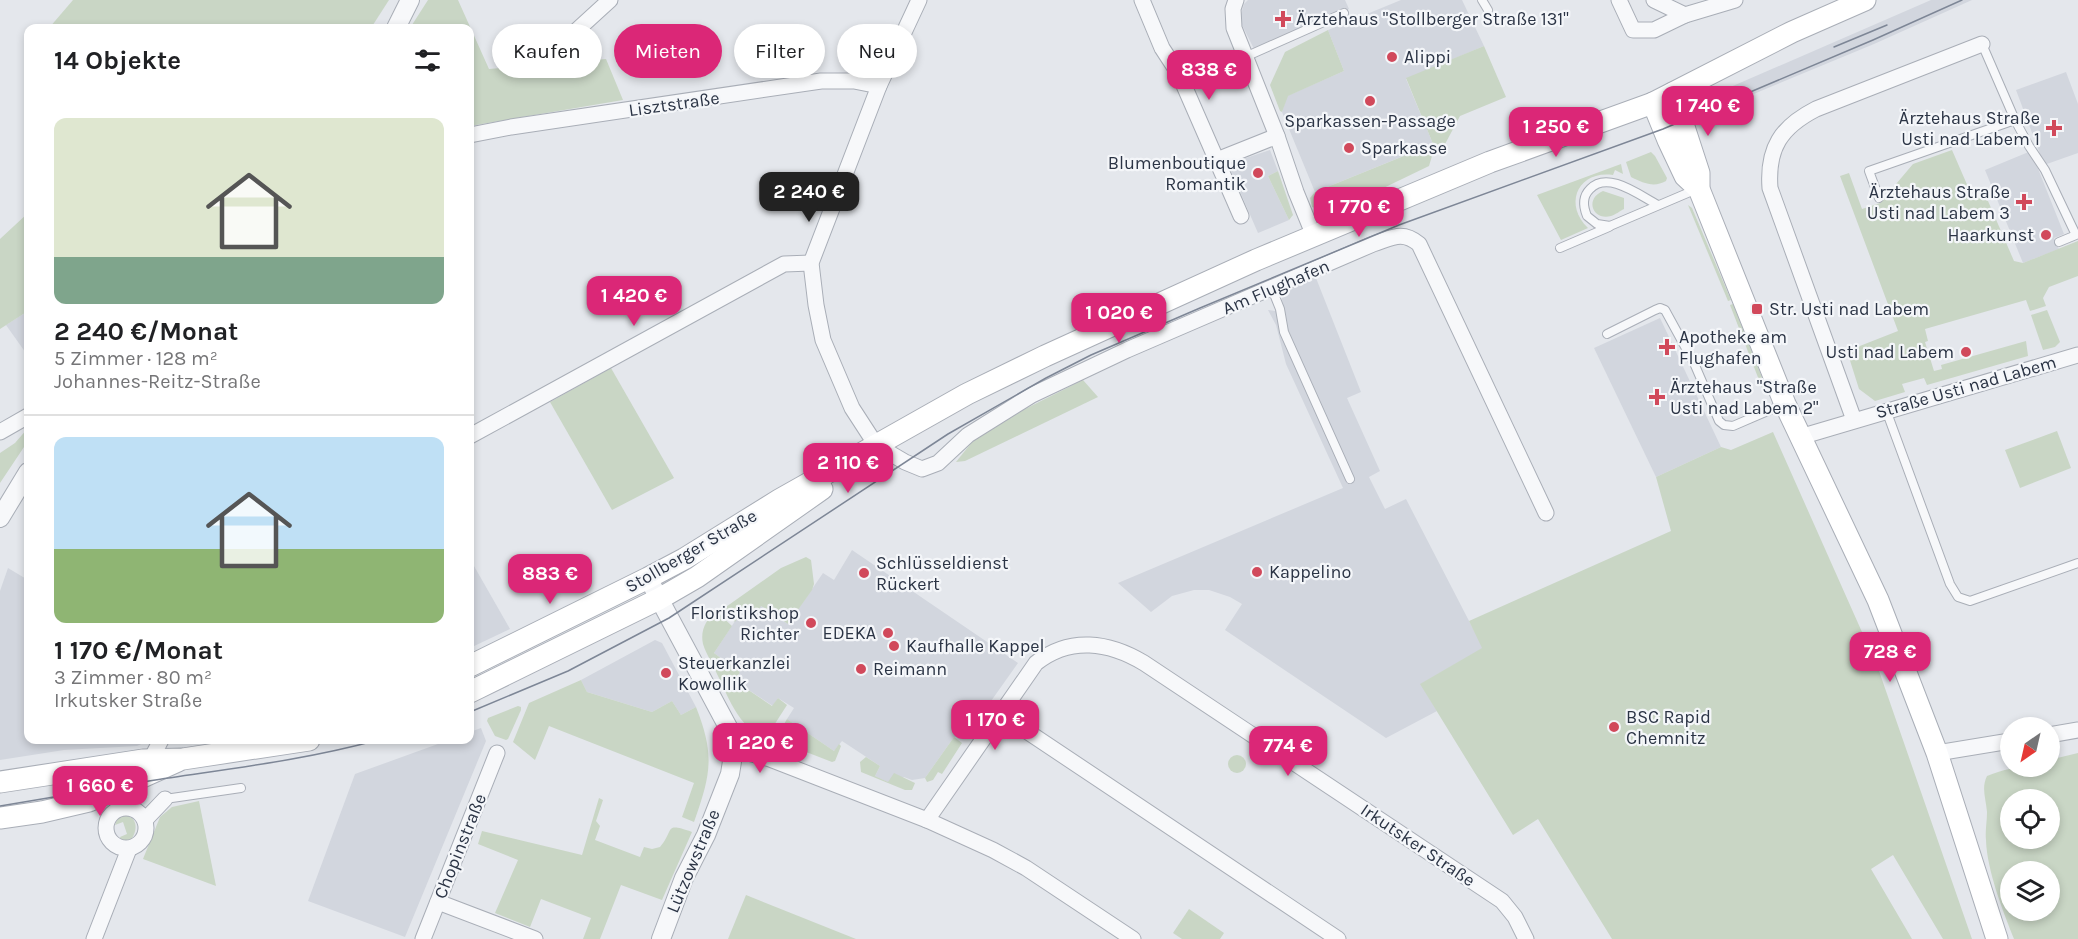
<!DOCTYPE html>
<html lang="de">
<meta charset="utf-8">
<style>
body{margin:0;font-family:Karla,sans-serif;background:#f6f6f6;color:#202124;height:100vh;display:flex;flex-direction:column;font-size:22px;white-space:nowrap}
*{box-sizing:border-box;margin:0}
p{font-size:20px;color:#757577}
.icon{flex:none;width:33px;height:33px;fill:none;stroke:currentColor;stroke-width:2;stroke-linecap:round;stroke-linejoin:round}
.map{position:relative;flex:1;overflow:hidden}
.drawer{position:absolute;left:24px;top:24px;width:450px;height:720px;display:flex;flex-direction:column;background:#fff;border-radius:12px;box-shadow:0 3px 9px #0003}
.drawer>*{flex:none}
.top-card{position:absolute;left:492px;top:24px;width:570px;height:54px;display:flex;gap:12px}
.needle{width:39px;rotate:214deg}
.fabs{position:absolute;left:2000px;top:717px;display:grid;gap:12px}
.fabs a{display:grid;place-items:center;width:60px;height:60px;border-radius:50%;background:#fff;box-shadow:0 3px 9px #0003;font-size:30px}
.price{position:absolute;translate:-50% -51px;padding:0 14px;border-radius:12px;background:#db2777;color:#fff;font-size:20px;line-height:39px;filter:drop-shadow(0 2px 3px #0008)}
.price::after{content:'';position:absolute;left:50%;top:36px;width:18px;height:14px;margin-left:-9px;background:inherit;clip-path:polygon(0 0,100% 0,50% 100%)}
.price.active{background:#222;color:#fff}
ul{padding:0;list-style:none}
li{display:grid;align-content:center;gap:12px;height:318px;padding:0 30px}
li+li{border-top:2px solid #e0e0e0}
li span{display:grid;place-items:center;height:186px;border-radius:12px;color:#555}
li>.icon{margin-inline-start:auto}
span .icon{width:108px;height:108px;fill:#fffc;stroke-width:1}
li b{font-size:26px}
h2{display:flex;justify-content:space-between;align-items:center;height:72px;padding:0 30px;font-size:26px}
.pill{padding:0 21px;border-radius:27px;background:#fff;box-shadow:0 3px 9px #0003;font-size:21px;line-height:54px}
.pill.active{background:#db2777;color:#fff}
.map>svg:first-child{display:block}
.built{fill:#d2d6de}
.green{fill:#c9d6c5;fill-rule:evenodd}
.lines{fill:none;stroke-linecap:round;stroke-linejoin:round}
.service-casing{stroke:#a9aeb7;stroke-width:10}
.minor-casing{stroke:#a9aeb7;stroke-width:17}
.tertiary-casing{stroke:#a9aeb7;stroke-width:20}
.secondary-casing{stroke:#a9aeb7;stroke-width:23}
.service{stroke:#f7f8fa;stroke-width:8}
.minor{stroke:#f7f8fa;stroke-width:15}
.tertiary{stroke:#f7f8fa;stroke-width:18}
.secondary{stroke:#fff;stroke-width:21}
.tram{stroke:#7d8696;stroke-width:1.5}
.poi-dot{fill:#d1495b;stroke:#f4f6f9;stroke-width:2}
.labels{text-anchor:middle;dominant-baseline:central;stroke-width:4.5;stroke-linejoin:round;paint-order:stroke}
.poi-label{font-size:18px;fill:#2b3445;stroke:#f4f6f9;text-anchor:start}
.street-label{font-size:18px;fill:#2b3445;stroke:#f4f6f9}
</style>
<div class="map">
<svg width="2078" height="939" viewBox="0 0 2078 939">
<rect width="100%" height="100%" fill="#e4e7ec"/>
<g class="built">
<path d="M1248,0H1345L1349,9L1254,49L1242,25L1241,14L1244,4Z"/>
<path d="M1401,0H1462L1484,46L1406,79L1433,144L1315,192L1282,112L1287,96L1344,71L1328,30Z"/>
<path d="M1931,0H1972L1874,44L1691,120L1689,105Z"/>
<path d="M2066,72L2078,104V153L2044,165L2016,90Z"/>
<path d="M1270,150L1278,171L1268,176L1289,220L1258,233L1228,164Z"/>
<path d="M2031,151L2064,234L2054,238L2059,249L2023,263L1985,170Z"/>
<path d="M1316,278L1361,392L1347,398L1380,471L1369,477L1385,509L1406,499L1483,648L1421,684L1437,711L1386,738L1225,630L1242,604L1230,597L1209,590H1194L1172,596L1151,612L1118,583L1343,488L1286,364L1276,325L1268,310L1275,311L1283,307L1281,291Z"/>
<path d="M28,311V356L6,325Z"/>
<path d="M1660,318L1721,447L1656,477L1594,348Z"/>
<path d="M852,550L1018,663L967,735L954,737L925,778L912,780L904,777L889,783L875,776L880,766L842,741L834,751L787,719L794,708L778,698L773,706L735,681L740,672L714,653L743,609L761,606L788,624L823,573L834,580Z"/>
<path d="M470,559L510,629L470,648Z"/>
<path d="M8,568L28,580V740H150L137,746L64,750L0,760V591Z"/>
<path d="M655,640L662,643L696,707L681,715L672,701L652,712L587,692L581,680Z"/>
<path d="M481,728L486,741L405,937L308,901L355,774L449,740H470V732Z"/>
</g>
<g class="green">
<path d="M73,0H389L371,28H49Z"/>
<path d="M428,0H458L489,69L606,59L623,100L470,126V28H410Z"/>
<path d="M1328,30L1344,71L1288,96L1282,112L1280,111L1270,85L1285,52Z"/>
<path d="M1484,46L1506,97L1460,116L1444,146L1433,144L1406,78Z"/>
<path d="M1426,147L1432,156L1429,166L1369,195L1321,210L1312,207L1310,198L1315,192Z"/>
<path d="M1952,150L1972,196L1988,201L2014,261L2023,263L2078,241V276L2049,287L2043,298L2046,306L2030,311L2026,300L1925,329L1928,341L1925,342L1934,371L1942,369L1941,365L2026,341L2028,356L1927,385L1924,378L1902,384L1905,392L1875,401L1859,389L1847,351L1898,331L1840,176L1849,173L1862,209L1880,203L1913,164Z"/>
<path d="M1651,152L1655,156L1667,178L1666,181C1654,188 1643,183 1631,177L1626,162Z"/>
<path d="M1621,164L1623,174L1615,170L1613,175C1578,170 1563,204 1588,228L1561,240L1537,195Z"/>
<path d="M1278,171L1293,215L1289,220L1268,176Z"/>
<path d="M1603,191L1624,198V209C1620,211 1615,215 1611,216C1593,221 1584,199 1603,191Z"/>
<path d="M1688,205L1692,208L1731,300L1728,301Z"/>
<path d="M28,213V311L0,329V239Z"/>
<path d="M1733,304L1767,390L1764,393L1730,305Z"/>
<path d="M2047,310L2060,342L2055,347L2043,350L2031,315Z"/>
<path d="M611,368L674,478L612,510L550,402Z"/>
<path d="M1083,380L1098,397L965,461L956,462L972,442L1025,409Z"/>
<path d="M28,428V441L0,483V453L15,443Z"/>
<path d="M2057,431L2071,468L2020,488L2005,450Z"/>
<path d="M1773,432L1878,668L1972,939H1943L1893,855L1871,869L1912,939H1612L1538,819L1513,835L1420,684L1482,648L1469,621L1671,531L1656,477L1721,447L1731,450Z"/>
<path d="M806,557L811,560L814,584L812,590L788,624L761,606L754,617L743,610L735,622L723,609L781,568Z"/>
<path d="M717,612L732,626L714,653L740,672L735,681L772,706L778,698L787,705L769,733C742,739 726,691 717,674C713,664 706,654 703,644C700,631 706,618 717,612Z"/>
<path d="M581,680L587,692L652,712L672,701L681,715L696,707C715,755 711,774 694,822L682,817L694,783L549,726L535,760L513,742L529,703Z"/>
<path d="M518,706L521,707V710L508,739L506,740L495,736L487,721L488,718Z"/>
<path d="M787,719L834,751L839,744L841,746L835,761L832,762L783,743L780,738V731Z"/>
<path d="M954,737L962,743L942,774L938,772L933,780L927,782L925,778Z"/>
<path d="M2078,753V939H2014C2003,911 1987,871 1986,840C1985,831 1987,822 1987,812C1986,799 1981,788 1987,776C2008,767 2027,766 2049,766V760ZM2010,800H2049V838H2010ZM2010,872H2049V910H2010Z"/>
<circle cx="1237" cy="764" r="9"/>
<path d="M866,757L880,766L875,776L888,782L894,773L915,783L912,790H905L861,772L860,762Z"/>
<path d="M599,798L603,800L596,821L600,826L595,840L640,857L644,847L652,849L660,847C675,830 663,822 692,832L662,900L621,885L600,939H583L591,918L541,899L530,927L495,913L518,860L478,844L482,831L582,855Z"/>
<path d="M199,801L216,886L143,859L160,817L172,807Z"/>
<path d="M123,815C140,816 138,834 128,843L121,840L120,837L127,834L123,822L115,825L117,819Z"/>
<path d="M746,895L856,939H728Z"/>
<path d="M1189,909L1224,933L1220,939H1182L1173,933Z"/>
</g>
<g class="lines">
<defs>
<g id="service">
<path d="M1482,0L1488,10"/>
<path d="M1982,44L2015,120L2029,146L2045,170L2076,235L2059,242"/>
<path d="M1245,57L1344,13"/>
<path d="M1879,198L1869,171L2015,120"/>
<path d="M1658,205C1640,196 1608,170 1590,189C1582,197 1583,206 1587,216L1597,224L1610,226L1697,189"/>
<path d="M1560,248L1609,227"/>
<path d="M1272,289L1280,309L1284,332L1350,479"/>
<path d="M1607,334L1655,310L1660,308L1665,310L1694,363L1719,421L1724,425L1733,426L1784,404"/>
<path d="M1886,410L1950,584L1958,597L1970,601L2078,563"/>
<path d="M165,799L241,788"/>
</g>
<g id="minor">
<path d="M919,0L879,86L811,263L816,305L823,340L852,408L876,445L905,462L922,469L938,463L968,435L1032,395L1127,350L1373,244C1392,238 1402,230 1419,244L1546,513"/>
<path d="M1142,0L1162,48L1179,74L1241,216"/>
<path d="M1236,0L1233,9L1234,28L1277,136L1296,192L1314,236"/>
<path d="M1619,0L1633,30H1654L1685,15"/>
<path d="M1654,0L1685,15L1735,0"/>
<path d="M564,42L610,0"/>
<path d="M470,135L511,127L821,81H854L879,86"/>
<path d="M1217,160L1277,136"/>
<path d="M1854,420L1770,188C1767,148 1781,127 1816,109L1982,44"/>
<path d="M0,432L28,416"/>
<path d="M470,436L784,264L811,263"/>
<path d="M1800,437L2078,355"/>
<path d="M1001,714L1338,939"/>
<path d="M2049,735L2078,730"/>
<path d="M734,749L770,759L927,820L993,850L1026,868L1133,939"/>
<path d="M1937,753L2010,741"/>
<path d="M151,759L161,740"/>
<circle cx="126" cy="828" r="20"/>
<path d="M145,820L165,799"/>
<path d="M927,820L1036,663C1070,636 1109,642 1144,663L1502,901L1515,917L1526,939"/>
<path d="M438,902L535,939"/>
<path d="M94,939L129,849"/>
<path d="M423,939L497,753"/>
</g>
<g id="tertiary">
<path d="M396,28L410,0"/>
<path d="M0,518L28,472"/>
<path d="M648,578L729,729L734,749L730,774L706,835L684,878L661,939"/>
</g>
<g id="secondary">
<path d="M1673,93L1699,173V189L1785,404L1878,600L1937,753L1997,939"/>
<path d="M1653,103L1668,140L1685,176L1699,189"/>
<path d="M470,666L648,578L684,559L779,500L967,394L1045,356L1256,260L1490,162L1653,103L1792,32L1865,0"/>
<path d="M470,692L659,599L697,577L822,489"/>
<path d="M0,782L143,760L183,759L309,740"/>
<path d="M0,818L42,812L89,801L178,761"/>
</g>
</defs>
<use href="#service" class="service-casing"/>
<use href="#minor" class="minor-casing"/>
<use href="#tertiary" class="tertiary-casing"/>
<use href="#secondary" class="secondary-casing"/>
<use href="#service" class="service"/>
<use href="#minor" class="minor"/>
<use href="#tertiary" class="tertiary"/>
<use href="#secondary" class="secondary"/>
<g class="tram">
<path d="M1834,47L1887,25"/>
<path d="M470,712L568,671L669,618L948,434L1046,378L1091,355L1200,308L1399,225L1663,129L1873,40L1962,0"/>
<path d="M0,806C50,798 99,789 149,781C226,769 301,761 378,740"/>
</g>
</g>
<g class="poi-dot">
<path d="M1280 10h6v6h6v6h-6v6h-6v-6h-6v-6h6z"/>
<circle cx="1392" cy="57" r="6"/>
<circle cx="1370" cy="101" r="6"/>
<path d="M2051 119h6v6h6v6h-6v6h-6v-6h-6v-6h6z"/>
<circle cx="1349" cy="148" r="6"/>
<circle cx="1258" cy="173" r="6"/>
<path d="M2021 193h6v6h6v6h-6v6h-6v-6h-6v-6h6z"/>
<circle cx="2046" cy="235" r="6"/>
<rect x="1751" y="303" width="12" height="12" rx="3"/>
<path d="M1664 338h6v6h6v6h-6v6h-6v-6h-6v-6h6z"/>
<circle cx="1966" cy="352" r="6"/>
<path d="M1654 388h6v6h6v6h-6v6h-6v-6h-6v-6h6z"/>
<circle cx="1257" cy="572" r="6"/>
<circle cx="864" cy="573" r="6"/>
<circle cx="811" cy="623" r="6"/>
<circle cx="888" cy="633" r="6"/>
<circle cx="894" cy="646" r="6"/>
<circle cx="861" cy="669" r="6"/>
<circle cx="666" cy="673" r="6"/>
<circle cx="1614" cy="727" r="6"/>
</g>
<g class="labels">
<g class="poi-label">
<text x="1296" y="19">Ärztehaus "Stollberger Straße 131"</text>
<text x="1404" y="57">Alippi</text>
<text x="2040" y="118" text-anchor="end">Ärztehaus Straße<tspan x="2040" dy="21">Usti nad Labem 1</tspan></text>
<text x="1370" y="121" text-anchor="middle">Sparkassen-Passage</text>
<text x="1361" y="148">Sparkasse</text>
<text x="1246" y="163" text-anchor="end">Blumenboutique<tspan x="1246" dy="21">Romantik</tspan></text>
<text x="2010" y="192" text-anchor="end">Ärztehaus Straße<tspan x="2010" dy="21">Usti nad Labem 3</tspan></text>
<text x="2034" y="235" text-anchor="end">Haarkunst</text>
<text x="1769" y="309">Str. Usti nad Labem</text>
<text x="1679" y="337">Apotheke am<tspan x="1679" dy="21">Flughafen</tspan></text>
<text x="1954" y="352" text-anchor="end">Usti nad Labem</text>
<text x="1670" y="387">Ärztehaus "Straße<tspan x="1670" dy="21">Usti nad Labem 2"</tspan></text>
<text x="876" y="563">Schlüsseldienst<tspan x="876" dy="21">Rückert</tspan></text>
<text x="1269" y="572">Kappelino</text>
<text x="799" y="613" text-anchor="end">Floristikshop<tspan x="799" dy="21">Richter</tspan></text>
<text x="876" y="633" text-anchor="end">EDEKA</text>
<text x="906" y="646">Kaufhalle Kappel</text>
<text x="678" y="663">Steuerkanzlei<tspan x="678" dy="21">Kowollik</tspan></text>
<text x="873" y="669">Reimann</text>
<text x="1626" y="717">BSC Rapid<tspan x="1626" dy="21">Chemnitz</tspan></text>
</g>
<g class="street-label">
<text transform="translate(674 104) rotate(-8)">Lisztstraße</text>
<text transform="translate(1276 287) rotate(-23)">Am Flughafen</text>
<text transform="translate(1966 387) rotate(-16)">Straße Usti nad Labem</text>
<text transform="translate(691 551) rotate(-30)">Stollberger Straße</text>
<text transform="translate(1418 845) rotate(34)">Irkutsker Straße</text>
<text transform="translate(460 846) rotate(-68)">Chopinstraße</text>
<text transform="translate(693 861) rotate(-67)">Lützowstraße</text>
</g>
</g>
</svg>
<div class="fabs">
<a><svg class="needle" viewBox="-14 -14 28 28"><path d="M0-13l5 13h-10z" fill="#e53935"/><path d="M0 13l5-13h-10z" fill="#757577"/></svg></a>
<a><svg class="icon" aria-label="locate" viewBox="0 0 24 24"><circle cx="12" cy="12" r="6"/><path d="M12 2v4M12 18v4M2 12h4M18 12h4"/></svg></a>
<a><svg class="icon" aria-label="layers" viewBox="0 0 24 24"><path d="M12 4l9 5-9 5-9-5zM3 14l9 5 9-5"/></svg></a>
</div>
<b class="price" style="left:1209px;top:101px">838 €</b>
<b class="price" style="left:1708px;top:137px">1 740 €</b>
<b class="price" style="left:1556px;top:158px">1 250 €</b>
<b class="price active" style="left:809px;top:223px">2 240 €</b>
<b class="price" style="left:1359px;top:238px">1 770 €</b>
<b class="price" style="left:634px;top:327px">1 420 €</b>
<b class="price" style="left:1119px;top:344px">1 020 €</b>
<b class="price" style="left:848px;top:494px">2 110 €</b>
<b class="price" style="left:550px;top:605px">883 €</b>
<b class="price" style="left:1890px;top:683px">728 €</b>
<b class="price" style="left:995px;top:751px">1 170 €</b>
<b class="price" style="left:760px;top:774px">1 220 €</b>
<b class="price" style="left:1288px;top:777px">774 €</b>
<b class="price" style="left:100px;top:817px">1 660 €</b>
<div class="top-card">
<a class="pill">Kaufen</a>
<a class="pill active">Mieten</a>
<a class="pill">Filter</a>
<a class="pill">Neu</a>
</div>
<section class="drawer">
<h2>14 Objekte<svg class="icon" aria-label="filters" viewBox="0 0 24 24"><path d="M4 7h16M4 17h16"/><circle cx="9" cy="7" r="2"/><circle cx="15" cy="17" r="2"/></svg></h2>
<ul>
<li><span style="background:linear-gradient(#dfe7d0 75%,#7fa58c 0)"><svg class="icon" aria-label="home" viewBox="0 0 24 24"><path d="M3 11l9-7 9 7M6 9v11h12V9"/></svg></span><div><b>2 240 €/Monat</b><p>5 Zimmer · 128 m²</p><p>Johannes-Reitz-Straße</p></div></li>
<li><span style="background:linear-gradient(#bfe0f5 60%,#8fb573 0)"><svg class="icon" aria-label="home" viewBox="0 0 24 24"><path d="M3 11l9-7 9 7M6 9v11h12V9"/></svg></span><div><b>1 170 €/Monat</b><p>3 Zimmer · 80 m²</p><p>Irkutsker Straße</p></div></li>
</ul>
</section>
</div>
